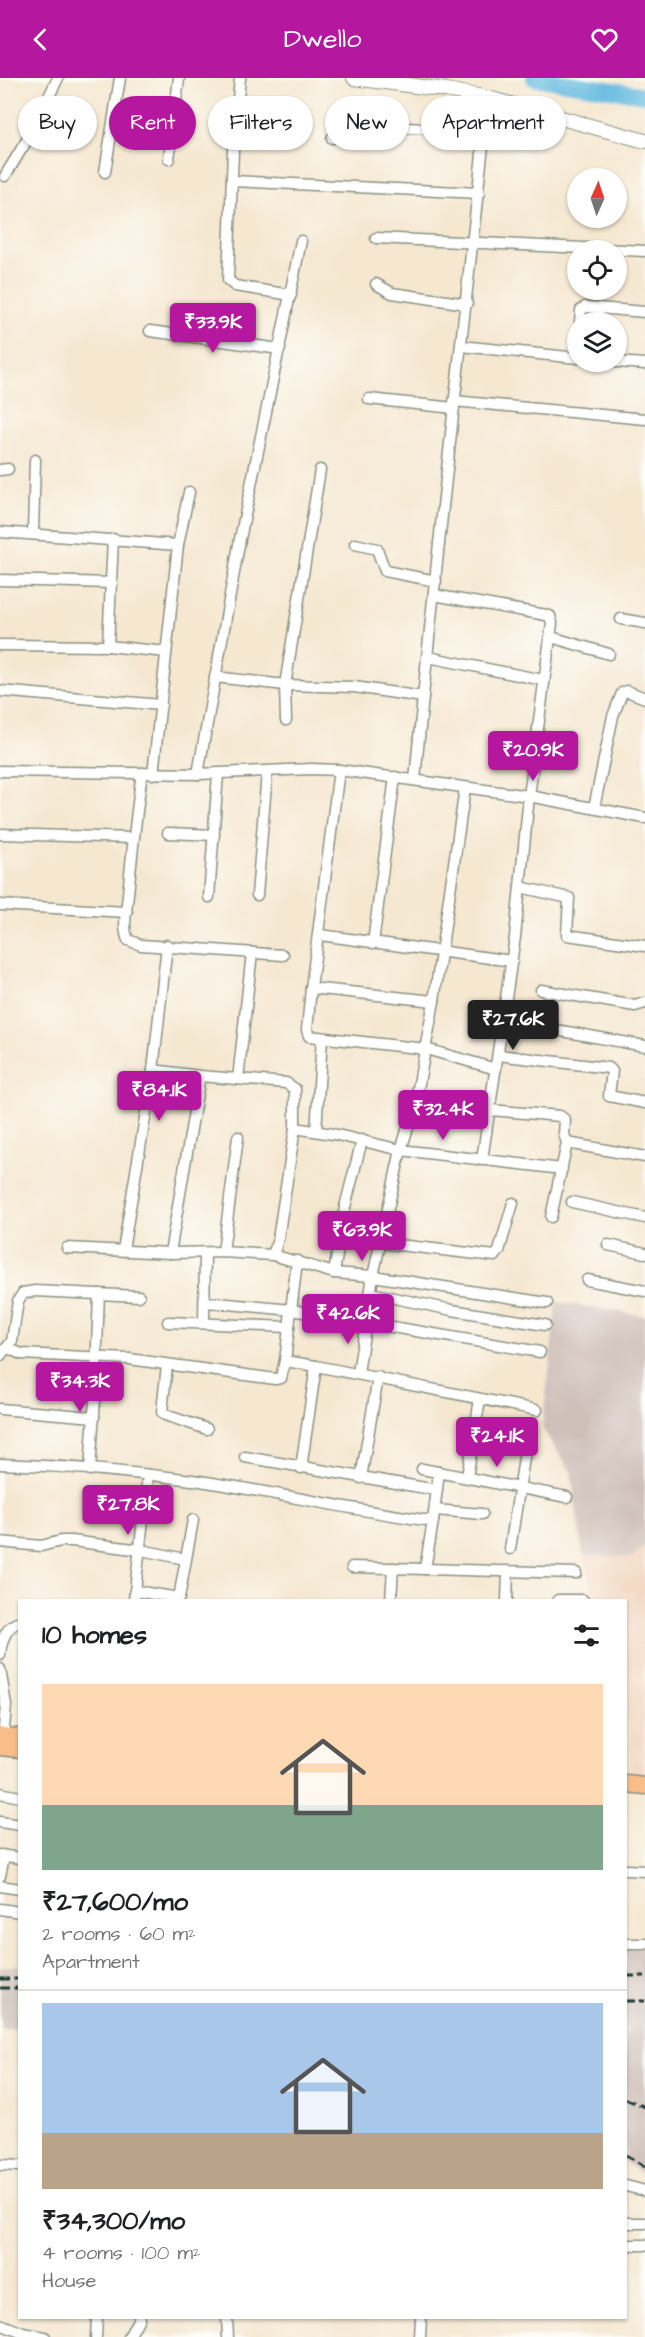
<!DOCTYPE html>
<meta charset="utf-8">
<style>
body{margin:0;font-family:"Architects Daughter",sans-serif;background:#f6f6f6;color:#202124;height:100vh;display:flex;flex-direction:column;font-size:22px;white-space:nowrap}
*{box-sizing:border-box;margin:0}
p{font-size:20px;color:#757577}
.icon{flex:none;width:33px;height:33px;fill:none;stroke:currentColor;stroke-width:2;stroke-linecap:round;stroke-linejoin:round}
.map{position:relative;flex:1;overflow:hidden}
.panel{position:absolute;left:18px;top:1521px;width:609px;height:720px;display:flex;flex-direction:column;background:#fff;border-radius:0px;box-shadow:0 2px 4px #0004}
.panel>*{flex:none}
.banner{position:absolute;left:18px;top:18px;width:609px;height:54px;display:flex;gap:12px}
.needle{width:39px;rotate:3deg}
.buttons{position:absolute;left:567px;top:90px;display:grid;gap:12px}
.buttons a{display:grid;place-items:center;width:60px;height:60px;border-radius:50%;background:#fff;box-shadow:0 2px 4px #0004;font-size:30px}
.price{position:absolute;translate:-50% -51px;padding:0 14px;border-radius:6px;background:#b5179e;color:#fff;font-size:20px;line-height:39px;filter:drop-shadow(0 2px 3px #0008)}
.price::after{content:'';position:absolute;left:50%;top:36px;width:18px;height:14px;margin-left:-9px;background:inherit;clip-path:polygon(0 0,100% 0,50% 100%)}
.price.selected{background:#222;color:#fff}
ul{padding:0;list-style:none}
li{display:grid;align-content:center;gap:12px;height:318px;padding:0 24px}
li+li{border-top:2px solid #e0e0e0}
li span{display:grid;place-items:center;height:186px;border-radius:0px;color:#555}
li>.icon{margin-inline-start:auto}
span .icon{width:108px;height:108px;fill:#fffc;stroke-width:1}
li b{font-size:26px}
h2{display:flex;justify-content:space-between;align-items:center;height:72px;padding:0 24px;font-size:26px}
.chip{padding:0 21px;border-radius:27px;background:#fff;box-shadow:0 2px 4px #0004;font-size:21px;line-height:54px}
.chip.selected{background:#b5179e;color:#fff}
header{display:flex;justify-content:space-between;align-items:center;height:78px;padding:0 24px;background:#b5179e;color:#fff;font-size:27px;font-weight:600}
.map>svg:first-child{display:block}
.built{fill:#f2d4be}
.industrial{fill:#cfc0ba}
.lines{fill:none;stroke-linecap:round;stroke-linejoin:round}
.river{stroke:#63bae0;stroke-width:16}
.minor-casing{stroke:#8a9282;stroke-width:13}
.tertiary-casing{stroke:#8a9282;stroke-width:16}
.primary-casing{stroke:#8a9282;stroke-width:19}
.minor{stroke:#fff;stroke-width:10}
.tertiary{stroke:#fff;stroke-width:14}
.primary{stroke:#f8bd89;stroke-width:16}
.rail{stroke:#1f3d34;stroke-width:3;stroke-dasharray:9 4.5;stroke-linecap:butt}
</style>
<header><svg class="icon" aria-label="back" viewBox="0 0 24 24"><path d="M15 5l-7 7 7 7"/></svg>Dwello<svg class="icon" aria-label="heart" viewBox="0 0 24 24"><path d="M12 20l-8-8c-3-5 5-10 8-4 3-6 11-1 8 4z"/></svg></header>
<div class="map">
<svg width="645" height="2259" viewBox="0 0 645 2259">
<rect width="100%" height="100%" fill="#fdfcf7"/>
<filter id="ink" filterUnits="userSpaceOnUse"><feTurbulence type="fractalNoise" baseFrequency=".0167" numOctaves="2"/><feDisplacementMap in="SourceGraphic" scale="12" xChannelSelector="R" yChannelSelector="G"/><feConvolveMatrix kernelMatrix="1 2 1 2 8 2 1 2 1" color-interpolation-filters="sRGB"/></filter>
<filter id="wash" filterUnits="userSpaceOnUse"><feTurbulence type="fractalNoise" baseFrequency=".008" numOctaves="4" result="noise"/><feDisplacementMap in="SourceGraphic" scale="24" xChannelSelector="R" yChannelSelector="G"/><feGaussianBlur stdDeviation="1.35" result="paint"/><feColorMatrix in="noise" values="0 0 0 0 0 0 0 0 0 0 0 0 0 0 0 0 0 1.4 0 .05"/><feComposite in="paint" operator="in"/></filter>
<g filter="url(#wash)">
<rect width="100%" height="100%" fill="#f5e7d0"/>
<path class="built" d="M645,1467V1704H630L631,1657L626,1637V1522H595L583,1477L632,1479Z"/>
<g class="industrial">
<path d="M557,1224L645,1238V1467L632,1479L583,1477L571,1394L542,1350Z"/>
<path d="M626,1869H645V2097L626,2085Z"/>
<path d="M19,1887V1951H0V1889Z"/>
</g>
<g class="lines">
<path class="river" d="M534,0L645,17"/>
</g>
</g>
<g filter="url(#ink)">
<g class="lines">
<defs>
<g id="minor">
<path d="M240,0L233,73L228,202L235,208L291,217"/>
<path d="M332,60C347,59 360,54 373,52C410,47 448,53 484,57"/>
<path d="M169,81L179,0"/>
<path d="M105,94L120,0"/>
<path d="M5,98L30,57L58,0"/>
<path d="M232,103L479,115"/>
<path d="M376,160L645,173"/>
<path d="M376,206L392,215L467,226"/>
<path d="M580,244L581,232L585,229L645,234"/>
<path d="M150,253L280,271"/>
<path d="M461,268L578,280"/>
<path d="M616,284L645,286"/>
<path d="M369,321L454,330"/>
<path d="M454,323L645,341"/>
<path d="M0,392L8,391"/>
<path d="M0,454L178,467"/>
<path d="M33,455L35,382"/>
<path d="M355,466L377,471L385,493L436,503"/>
<path d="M0,502L112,505"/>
<path d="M434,517L546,537L550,538L552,545L529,718L515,859L482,1082"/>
<path d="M621,541L645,545"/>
<path d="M551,559L609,576"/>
<path d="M0,567L108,568L166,574"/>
<path d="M108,568L113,461"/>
<path d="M428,579L543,602"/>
<path d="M215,599L285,607L354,609L423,619"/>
<path d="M0,613L161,627"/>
<path d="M286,642L285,607L320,392"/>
<path d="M339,692L311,910L434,923L465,710"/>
<path d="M0,693L198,696L311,691L339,692L529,718L645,740"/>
<path d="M142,695C136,736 132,776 128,816C127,830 122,849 128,862L141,867L283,877"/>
<path d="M153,696L178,467L189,414"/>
<path d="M198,696L240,461L301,163"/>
<path d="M415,702C436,474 464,247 488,20"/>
<path d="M594,730L613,638L622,615L627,613L645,620"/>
<path d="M168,755L214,757"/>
<path d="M0,756L133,760"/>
<path d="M520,809L569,820L567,857L645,868"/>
<path d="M257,817L267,694"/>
<path d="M209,819L218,696"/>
<path d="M0,827L127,834"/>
<path d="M320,857L512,883"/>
<path d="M373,865L395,699"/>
<path d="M311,910L307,952L309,958L426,971L496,991"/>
<path d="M541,912L635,928L645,925"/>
<path d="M556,952L645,968"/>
<path d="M498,977L609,990L612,993L609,1018L645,1025"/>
<path d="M153,992L200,998L286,1005L295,1011V1050L278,1161L273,1177"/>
<path d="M238,1001L252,875"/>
<path d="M490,1032L560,1038L565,1042L564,1056L567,1065L645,1079"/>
<path d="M295,1050L333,1056L401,1072L562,1091"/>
<path d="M316,1053L322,960"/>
<path d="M572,1124L645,1140"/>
<path d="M551,1139L567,1065"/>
<path d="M381,1165L495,1178L499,1173L513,1125"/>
<path d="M608,1167L645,1175"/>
<path d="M67,1170L170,1175L223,1174L273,1177L334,1195L373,1198L547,1225"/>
<path d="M123,1172L153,992L167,867"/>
<path d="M223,1174L238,1059"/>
<path d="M170,1175L200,998"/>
<path d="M297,1183L285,1283L316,1288"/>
<path d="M334,1195L345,1129L362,1062"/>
<path d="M587,1202L645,1213"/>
<path d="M370,1215L452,1232L545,1247"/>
<path d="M206,1224L292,1232L540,1274"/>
<path d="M168,1244L289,1249"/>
<path d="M204,1244L205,1175"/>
<path d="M8,1270L21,1276L129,1281L275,1301L281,1300L285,1283"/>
<path d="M0,1278L12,1263L18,1223L23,1215L35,1213L139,1218"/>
<path d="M167,1287L162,1334L165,1337L207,1351"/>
<path d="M358,1295L373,1198L401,1072L415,1027L434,923"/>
<path d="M0,1331L94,1339"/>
<path d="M245,1379L437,1412"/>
<path d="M0,1386C66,1388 134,1394 200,1403C278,1415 355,1433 433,1443L439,1394"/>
<path d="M301,1390L316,1288L537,1332"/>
<path d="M422,1391L567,1419"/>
<path d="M90,1392L95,1321L99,1216"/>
<path d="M467,1399L480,1321"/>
<path d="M361,1400L378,1299"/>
<path d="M435,1432L482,1436"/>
<path d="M0,1464L41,1468L61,1463H72L141,1472L185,1481"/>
<path d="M510,1471L526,1367"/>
<path d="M352,1489L576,1495"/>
<path d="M425,1491L433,1443"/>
<path d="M135,1513L179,1520L193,1442"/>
<path d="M134,1522L148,1397"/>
<path d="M391,1522L393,1490"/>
<path d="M507,1522L508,1493"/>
<path d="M558,1522H583"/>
<path d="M0,1577C1,1564 6,1547 20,1544"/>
<path d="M0,1591L6,1627L3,1662"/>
<path d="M0,1715L20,1719"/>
<path d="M0,1744L20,1747"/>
<path d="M0,1777L20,1780"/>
<path d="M626,1792L645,1793"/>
<path d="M0,1798L4,1778"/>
<path d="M0,1808L20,1811"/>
<path d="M0,1831L20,1834"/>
<path d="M626,1866H645"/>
<path d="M0,2087L20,2088"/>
<path d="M626,2108L645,2113"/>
<path d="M626,2145H645"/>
<path d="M626,2167H645"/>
<path d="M227,2240L228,2259"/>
<path d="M0,2246L23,2255L45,2259"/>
<path d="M96,2259L97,2240"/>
<path d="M129,2259L139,2240"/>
<path d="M420,2259L421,2240"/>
</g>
<path id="tertiary" d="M354,0L446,12L488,20L645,63"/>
<g id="primary">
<path d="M0,1658L20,1659"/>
<path d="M0,1669L20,1671"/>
<path d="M626,1706L645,1708"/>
</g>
</defs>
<use href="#minor" class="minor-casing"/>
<use href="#tertiary" class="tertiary-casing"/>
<use href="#primary" class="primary-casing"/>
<use href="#minor" class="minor"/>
<use href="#tertiary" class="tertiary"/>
<use href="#primary" class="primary"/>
<g class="rail">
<path d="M626,1898H645"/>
<path d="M0,1901H20"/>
<path d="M0,1910H20"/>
<path d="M626,1923H645"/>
<path d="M626,2021L645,2029"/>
<path d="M626,2077L645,2089"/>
</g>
</g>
</g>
</svg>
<div class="buttons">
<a><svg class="needle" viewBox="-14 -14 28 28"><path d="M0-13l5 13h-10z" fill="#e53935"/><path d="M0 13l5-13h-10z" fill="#757577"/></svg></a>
<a><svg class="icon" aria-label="locate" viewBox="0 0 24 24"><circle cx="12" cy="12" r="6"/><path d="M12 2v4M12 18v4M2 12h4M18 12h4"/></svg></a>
<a><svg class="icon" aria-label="layers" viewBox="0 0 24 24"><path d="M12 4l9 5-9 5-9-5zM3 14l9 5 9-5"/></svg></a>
</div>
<b class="price" style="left:213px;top:276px">₹33.9K</b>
<b class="price" style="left:533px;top:704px">₹20.9K</b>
<b class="price selected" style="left:513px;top:973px">₹27.6K</b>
<b class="price" style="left:159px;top:1044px">₹84.1K</b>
<b class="price" style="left:443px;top:1063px">₹32.4K</b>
<b class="price" style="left:362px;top:1184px">₹63.9K</b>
<b class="price" style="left:348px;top:1267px">₹42.6K</b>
<b class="price" style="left:80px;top:1335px">₹34.3K</b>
<b class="price" style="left:497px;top:1390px">₹24.1K</b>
<b class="price" style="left:128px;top:1458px">₹27.8K</b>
<div class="banner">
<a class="chip">Buy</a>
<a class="chip selected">Rent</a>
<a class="chip">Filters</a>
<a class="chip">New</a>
<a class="chip">Apartment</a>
</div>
<section class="panel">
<h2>10 homes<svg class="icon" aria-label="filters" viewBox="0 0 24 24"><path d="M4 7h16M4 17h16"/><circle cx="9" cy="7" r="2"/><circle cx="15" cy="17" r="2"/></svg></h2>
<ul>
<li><span style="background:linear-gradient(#ffd9b3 65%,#7fa58c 0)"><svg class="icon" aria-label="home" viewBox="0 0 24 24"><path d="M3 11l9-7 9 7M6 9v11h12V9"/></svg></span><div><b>₹27,600/mo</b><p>2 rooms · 60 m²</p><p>Apartment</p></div></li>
<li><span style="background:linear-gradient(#a9c7e8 70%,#b9a48a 0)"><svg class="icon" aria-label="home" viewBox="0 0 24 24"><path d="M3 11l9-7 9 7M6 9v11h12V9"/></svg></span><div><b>₹34,300/mo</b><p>4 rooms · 100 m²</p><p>House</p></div></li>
</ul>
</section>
</div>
